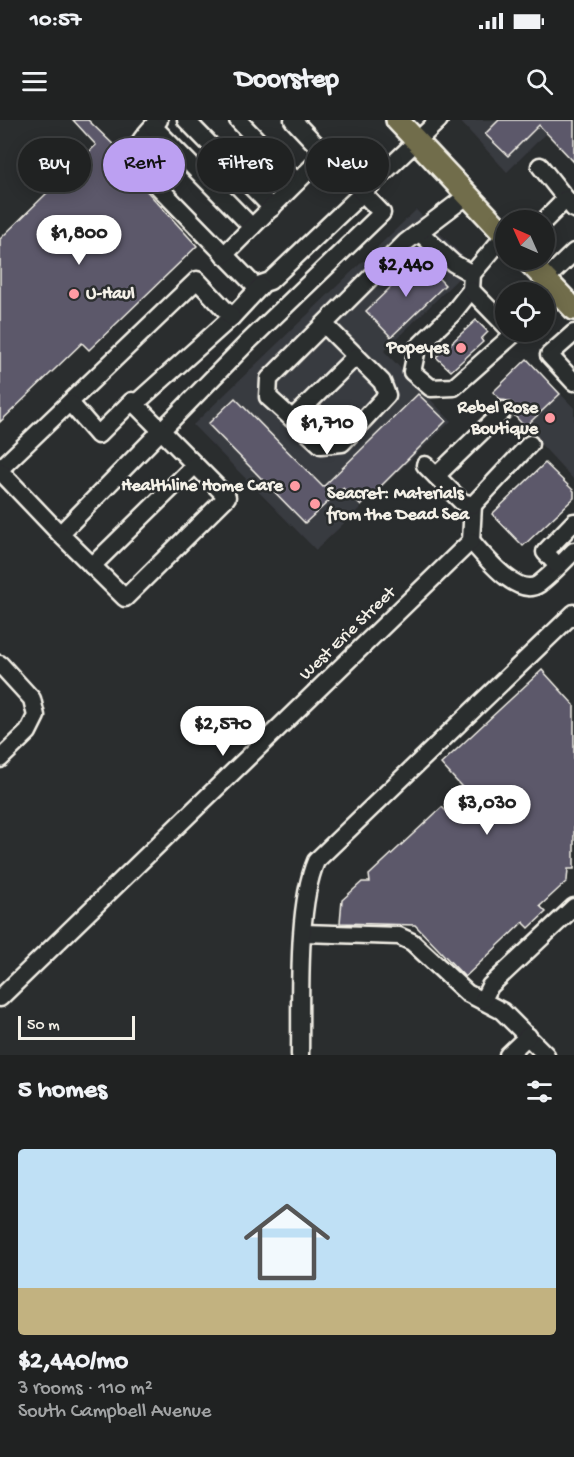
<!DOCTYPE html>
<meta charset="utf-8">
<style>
body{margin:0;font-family:"Gochi Hand",sans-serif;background:#282a2a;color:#f1f3f6;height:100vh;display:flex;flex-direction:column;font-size:22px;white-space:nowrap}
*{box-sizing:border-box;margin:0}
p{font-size:20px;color:#a2a4a5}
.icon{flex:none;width:33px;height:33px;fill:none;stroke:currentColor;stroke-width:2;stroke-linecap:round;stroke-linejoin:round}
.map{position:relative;height:935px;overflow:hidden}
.side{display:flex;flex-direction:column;background:#202222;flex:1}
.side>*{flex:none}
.top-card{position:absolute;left:18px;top:18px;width:538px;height:54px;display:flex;gap:12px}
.needle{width:39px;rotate:315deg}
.controls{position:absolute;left:495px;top:90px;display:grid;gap:12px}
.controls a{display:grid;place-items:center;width:60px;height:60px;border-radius:50%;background:#202222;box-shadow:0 3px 15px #0003,0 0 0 2px #3d3f40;font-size:30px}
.scale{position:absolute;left:18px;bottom:15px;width:117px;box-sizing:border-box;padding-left:6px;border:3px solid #f4f1e8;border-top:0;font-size:16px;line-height:21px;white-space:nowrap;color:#f4f1e8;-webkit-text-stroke:4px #2a2d2e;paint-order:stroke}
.price{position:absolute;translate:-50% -51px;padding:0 14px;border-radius:21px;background:#fff;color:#222;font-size:20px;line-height:39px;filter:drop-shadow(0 2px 3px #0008)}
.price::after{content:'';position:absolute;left:50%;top:36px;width:18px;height:14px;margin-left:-9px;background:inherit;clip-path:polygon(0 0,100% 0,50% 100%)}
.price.active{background:#bca0f2;color:#111}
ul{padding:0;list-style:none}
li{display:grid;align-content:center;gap:12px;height:318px;padding:0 18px}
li+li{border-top:2px solid #3d3f40}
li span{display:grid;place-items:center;height:186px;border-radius:6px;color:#555}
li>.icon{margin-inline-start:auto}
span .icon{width:108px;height:108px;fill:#fffc;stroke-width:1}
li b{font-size:26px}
h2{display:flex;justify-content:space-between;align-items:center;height:72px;padding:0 18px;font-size:26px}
.pill{padding:0 21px;border-radius:27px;background:#202222;box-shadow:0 3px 15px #0003,0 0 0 2px #3d3f40;font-size:21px;line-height:54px}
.pill.active{background:#bca0f2;color:#111}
.status{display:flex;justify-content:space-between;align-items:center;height:42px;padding:0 30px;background:#202222;direction:ltr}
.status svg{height:16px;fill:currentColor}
header{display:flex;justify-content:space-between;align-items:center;height:78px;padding:0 18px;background:#202222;font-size:27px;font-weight:700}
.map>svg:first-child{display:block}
.built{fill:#393a40}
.building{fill:#5b596b;stroke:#f4f1e8;stroke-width:1.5}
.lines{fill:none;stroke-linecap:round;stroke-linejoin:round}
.minor-casing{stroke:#f4f1e8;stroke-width:21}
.major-casing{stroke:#f4f1e8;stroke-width:26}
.minor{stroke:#2a2d2e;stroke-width:16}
.major{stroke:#716d4b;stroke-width:21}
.poi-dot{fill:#ff9aa2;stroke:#2a2d2e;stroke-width:2}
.labels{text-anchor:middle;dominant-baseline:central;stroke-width:5;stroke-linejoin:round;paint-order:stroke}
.poi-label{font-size:18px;font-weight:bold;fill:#f4f1e8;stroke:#2a2d2e;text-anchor:end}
.street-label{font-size:18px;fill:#f4f1e8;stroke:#2a2d2e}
</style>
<div class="status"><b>10:57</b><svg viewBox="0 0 49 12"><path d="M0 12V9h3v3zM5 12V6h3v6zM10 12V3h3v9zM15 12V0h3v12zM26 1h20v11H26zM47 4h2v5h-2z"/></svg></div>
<header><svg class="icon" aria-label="menu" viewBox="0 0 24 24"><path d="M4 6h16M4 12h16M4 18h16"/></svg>Doorstep<svg class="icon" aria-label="search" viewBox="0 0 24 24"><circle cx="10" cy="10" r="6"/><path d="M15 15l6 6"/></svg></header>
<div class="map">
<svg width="574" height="935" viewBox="0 0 574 935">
<rect width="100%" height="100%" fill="#2a2d2e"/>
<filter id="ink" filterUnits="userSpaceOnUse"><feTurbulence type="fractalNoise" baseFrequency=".0167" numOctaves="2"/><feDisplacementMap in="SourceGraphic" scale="12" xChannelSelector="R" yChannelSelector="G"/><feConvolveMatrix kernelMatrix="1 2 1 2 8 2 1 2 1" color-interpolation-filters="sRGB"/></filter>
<g filter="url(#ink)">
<g class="built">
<path d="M459,0H559L507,52Z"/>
<path d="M416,90L472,145L384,231L451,301L316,430L193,305Z"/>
<path d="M527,239L574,288V360L493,272Z"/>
</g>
<g class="building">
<path d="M73,0H88L123,34L133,56L197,126L89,230L82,223L0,302V119L96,25Z"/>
<path d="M499,0H574V42L539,5L508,36L485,14Z"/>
<path d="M420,139L445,165L391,217L366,191Z"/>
<path d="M476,200L488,212L481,219L483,222L451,251L436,237Z"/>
<path d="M527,239L560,274L525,307L513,294L512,283L501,280L493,272Z"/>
<path d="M418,274L446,301L361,386L343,368L305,403L208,304L235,278L323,367Z"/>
<path d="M545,343L574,371V378L523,426L492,394Z"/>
<path d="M542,550L574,585V749H568L567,761L540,786L546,792L529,808L523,802L465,857L415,805L340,803L342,780L362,762H370L369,755L442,687L450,695L470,676L441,644Z"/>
</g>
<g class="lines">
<defs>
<g id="minor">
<path d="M159,0C145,14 129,27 141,49L255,166L270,161L439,0"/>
<path d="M186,0L272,88"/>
<path d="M238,0L297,62"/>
<path d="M153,6L252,107"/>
<path d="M540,46L574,89"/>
<path d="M544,101L566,79"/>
<path d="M419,112L453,143L472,154"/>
<path d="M505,115L472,154L471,170L452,194L417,228L412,252L431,268L454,267L516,212"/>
<path d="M224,135L325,34L293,0"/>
<path d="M546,159L574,132"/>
<path d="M471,170L506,206"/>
<path d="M544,183L557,171"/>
<path d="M324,204L382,262L387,275L342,323L321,325L268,277L269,259L406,122L468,75"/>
<path d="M574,213L549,235L574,262"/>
<path d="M135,284L232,197L261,166"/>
<path d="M292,299L356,236"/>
<path d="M425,345L462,382L473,385L471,421"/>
<path d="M0,349L197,160L232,197"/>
<path d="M0,351L60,414L246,224L382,93L325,34"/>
<path d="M436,356L504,290"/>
<path d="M473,385L530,324"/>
<path d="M60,414L125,478L227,377L132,281L98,315L71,284"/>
<path d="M471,421C484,435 517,479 539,464C551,455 563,442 574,431"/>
<path d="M92,446L195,345"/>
<path d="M558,446L545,432L574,402"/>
<path d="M0,544L32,579L36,596L28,612L0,639"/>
<path d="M303,813L399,816L412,822L467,873L502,891L546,935"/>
<path d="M0,878L471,421"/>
<path d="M483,880L490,866L574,787"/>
<path d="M300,935C301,882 296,788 316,741L574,493"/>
<path d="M508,935L528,916"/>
</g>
<g id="major">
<path d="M397,0L506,116"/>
<path d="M527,140L574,189"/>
</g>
</defs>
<use href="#minor" class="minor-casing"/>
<use href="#major" class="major-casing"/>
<use href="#minor" class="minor"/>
<use href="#major" class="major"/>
</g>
</g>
<g class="poi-dot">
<circle cx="74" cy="174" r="6"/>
<circle cx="461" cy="228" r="6"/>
<circle cx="550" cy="298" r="6"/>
<circle cx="295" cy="366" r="6"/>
<circle cx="315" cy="384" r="6"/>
</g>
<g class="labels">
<g class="poi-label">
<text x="86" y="174" text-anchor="start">U-Haul</text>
<text x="449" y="228">Popeyes</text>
<text x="538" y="288">Rebel Rose<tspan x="538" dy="21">Boutique</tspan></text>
<text x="283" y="366">Healthline Home Care</text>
<text x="327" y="374" text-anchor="start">Seacret: Materials<tspan x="327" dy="21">from the Dead Sea</tspan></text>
</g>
<g class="street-label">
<text transform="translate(348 514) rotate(-44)">West Erie Street</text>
</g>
</g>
</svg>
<div class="controls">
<a><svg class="needle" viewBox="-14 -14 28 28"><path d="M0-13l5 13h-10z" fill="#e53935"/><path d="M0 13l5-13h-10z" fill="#a2a4a5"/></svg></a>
<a><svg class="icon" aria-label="locate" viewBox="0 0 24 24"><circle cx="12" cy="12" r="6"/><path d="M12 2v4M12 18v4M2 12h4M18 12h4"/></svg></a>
</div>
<div class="scale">50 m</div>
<b class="price" style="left:79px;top:146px">$1,800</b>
<b class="price active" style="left:406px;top:178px">$2,440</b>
<b class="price" style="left:327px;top:336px">$1,710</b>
<b class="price" style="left:223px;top:637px">$2,570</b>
<b class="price" style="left:487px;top:716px">$3,030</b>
<div class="top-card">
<a class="pill">Buy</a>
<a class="pill active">Rent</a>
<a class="pill">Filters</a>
<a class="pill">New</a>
</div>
</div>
<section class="side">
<h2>5 homes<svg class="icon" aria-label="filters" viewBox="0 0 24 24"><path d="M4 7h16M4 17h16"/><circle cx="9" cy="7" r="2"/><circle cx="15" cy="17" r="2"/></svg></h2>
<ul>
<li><span style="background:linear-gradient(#bfe0f5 75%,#c2b280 0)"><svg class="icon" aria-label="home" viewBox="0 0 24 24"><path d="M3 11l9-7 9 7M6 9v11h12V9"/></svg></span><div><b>$2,440/mo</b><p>3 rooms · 110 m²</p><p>South Campbell Avenue</p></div></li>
</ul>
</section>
